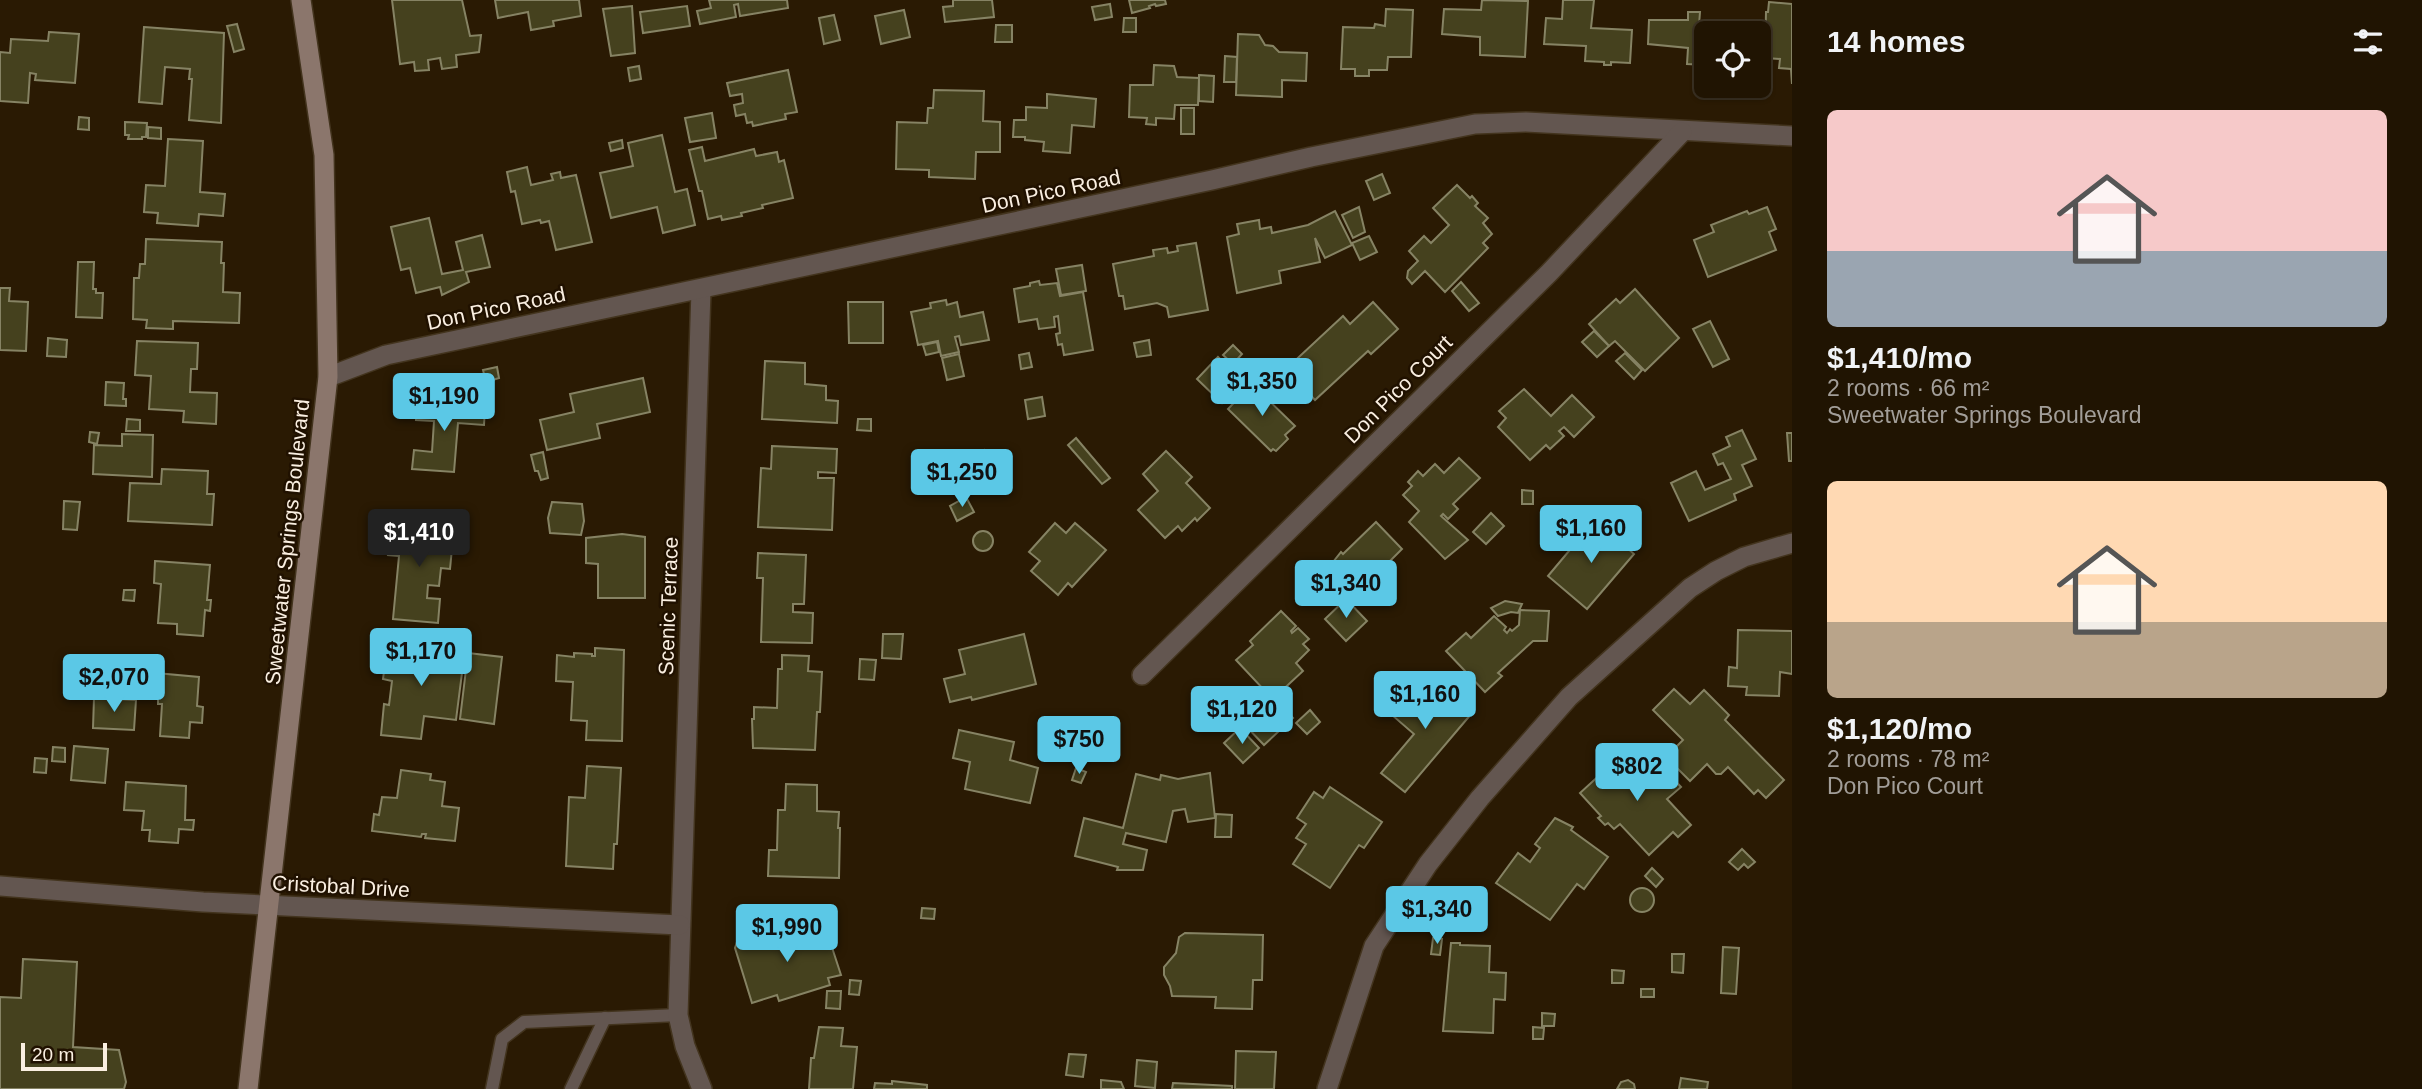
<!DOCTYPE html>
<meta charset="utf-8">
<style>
body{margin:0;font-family:Arial,sans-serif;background:#281d0c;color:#f1f3f6;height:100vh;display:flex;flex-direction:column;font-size:26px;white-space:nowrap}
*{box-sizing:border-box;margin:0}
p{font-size:23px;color:#a29e99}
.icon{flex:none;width:38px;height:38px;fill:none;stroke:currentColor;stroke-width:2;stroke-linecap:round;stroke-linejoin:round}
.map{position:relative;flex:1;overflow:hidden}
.drawer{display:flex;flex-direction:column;background:#201402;width:630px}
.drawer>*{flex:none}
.fabs{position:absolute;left:1694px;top:21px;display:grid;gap:14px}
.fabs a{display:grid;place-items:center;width:77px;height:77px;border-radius:10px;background:#201402;box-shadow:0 2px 5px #0004,0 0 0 2px #3d3324;font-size:35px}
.scale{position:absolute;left:21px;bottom:18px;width:86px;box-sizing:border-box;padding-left:7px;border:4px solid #faefe1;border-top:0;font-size:19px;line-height:24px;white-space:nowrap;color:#faefe1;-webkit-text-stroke:5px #201100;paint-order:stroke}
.price{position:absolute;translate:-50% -60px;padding:0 16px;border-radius:7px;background:#5bc8e6;color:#111;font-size:23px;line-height:46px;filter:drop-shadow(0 2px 4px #0008)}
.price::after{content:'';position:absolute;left:50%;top:42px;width:21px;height:16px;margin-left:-10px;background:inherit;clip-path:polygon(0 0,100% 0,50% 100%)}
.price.current{background:#222;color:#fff}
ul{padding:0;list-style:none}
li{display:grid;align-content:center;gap:14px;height:371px;padding:0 35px}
li span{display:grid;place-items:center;height:217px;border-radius:10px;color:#555}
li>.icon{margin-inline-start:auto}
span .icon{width:126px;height:126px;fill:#fffc;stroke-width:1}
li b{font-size:30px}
h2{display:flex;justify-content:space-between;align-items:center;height:84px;padding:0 35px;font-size:30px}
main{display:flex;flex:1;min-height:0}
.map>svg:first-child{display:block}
.building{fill:#45411e;stroke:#868364;stroke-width:2}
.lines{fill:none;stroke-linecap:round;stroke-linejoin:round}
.service-casing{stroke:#43341e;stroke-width:15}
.minor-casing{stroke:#43341e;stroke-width:22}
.secondary-casing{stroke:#43341e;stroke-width:22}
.service{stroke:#635650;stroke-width:12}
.minor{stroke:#635650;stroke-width:19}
.secondary{stroke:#8b766c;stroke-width:19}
.labels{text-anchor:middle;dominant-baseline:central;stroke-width:5;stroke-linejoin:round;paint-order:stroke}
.street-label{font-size:21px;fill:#faefe1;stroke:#201100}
</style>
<main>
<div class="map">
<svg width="1792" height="1089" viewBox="0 0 1792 1089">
<rect width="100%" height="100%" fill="#2a1a03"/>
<g class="building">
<path d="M392,0H462L470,36L481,35L479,52L456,55L457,67L442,69L440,58L428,60L429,70L415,71L414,62L400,64Z"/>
<path d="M495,0H579L581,16L553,21L554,26L531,30L528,12L498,18Z"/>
<path d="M709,0H787L788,8L740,16L738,4L734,5L736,17L700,24L697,11L711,8Z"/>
<path d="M953,0H992L994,17L945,22L943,7L953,6Z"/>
<path d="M1129,0H1165L1166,4L1156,6L1155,4L1149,6L1150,8L1132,13Z"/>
<path d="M1482,0L1528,1L1525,57L1480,55V37L1442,34L1444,9L1481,10Z"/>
<path d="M1563,0H1594L1591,28L1632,30L1630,63L1611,62V65H1604V62L1585,61L1586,46L1544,44L1546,18L1562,19Z"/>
<path d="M1769,2L1792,4V84L1791,69L1779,68L1780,59L1765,58L1766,12H1768Z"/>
<path d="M1110,4L1112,17L1095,20L1092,7Z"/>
<path d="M632,6L635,53L611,56L603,9Z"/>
<path d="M687,6L690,26L643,33L640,12Z"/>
<path d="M1386,9L1413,10L1411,57H1388L1387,70H1369V76H1355V69H1341L1343,27L1374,28L1375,24L1385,26Z"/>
<path d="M904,10L910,37L881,44L875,16Z"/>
<path d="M1688,12H1700L1699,25L1714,26V21H1736L1735,33H1706V65L1687,64L1688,48L1648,44L1649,20H1688Z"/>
<path d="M834,15L840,40L824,44L819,18Z"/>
<path d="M1124,18H1136V32H1123Z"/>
<path d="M237,24L244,49L234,52L227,26Z"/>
<path d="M996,25H1012V42H995Z"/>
<path d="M144,27L224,33L221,123L189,120L192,79H189L190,69L165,67L162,104L139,102Z"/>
<path d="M49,32L79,34L75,83L35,80L36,74L30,73L28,103L0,101V52L10,53L11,39L48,41Z"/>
<path d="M1238,34L1259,35L1265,45L1273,46L1279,52L1307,53L1306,81L1282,80V97L1236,95Z"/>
<path d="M1225,56L1237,57L1236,82H1224Z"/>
<path d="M1154,65L1174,66L1177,77L1199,78L1198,105H1175L1174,119L1156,118V125L1146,124L1147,118L1129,117L1130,85H1153Z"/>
<path d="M639,66L641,79L630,81L628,68Z"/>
<path d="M788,70L797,112L785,114L786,119L753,126L752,122L747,123L745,114L736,116L734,105L743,103L742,94L730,96L727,83Z"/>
<path d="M1199,75L1214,76L1213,102L1199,101Z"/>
<path d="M934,90L984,91L983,121L1000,122V152H976L975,179L929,177V170L896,169L897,122L927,123L928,108H933Z"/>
<path d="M1047,94L1096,99L1094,127L1072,125L1070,153L1043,151L1044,142L1025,140V137H1013L1014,120H1026V107L1047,108Z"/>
<rect x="1181" y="108" width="13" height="26"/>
<path d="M712,113L716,138L690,142L685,118Z"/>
<path d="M79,117L89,118V130L78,129Z"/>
<path d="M125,122L147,123L146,137H142V139H128L129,135H125Z"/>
<path d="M148,127L161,128V139L148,138Z"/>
<path d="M662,135L675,192L687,189L695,225L663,233L657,207L611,218L600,173L633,166L628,143Z"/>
<path d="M168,139L203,141L200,192L225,194L223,216L199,214L198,226L157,223L158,213L144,212L146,185L165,186Z"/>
<path d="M622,140L623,148L611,151L609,143Z"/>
<path d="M702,147L705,161L754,149L756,156L777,152L779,162L784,160L793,198L762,205L763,208L741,213L742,216L722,220L721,216L708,219L702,191H699L689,150Z"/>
<path d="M527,167L531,185L553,180L551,174L560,172L561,178L576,175L592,242L556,250L549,221L541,223L540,220L522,224L515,191L511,192L507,172Z"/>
<path d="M1382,174L1390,193L1374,200L1366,181Z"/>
<path d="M1457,185L1470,198L1472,196L1478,203L1475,206L1488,218L1483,223L1492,234L1483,243L1488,248L1445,292L1425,271L1412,284L1407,278L1408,271L1418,261L1409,251L1424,236L1431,243L1449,225L1433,208Z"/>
<path d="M1359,207L1365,232L1353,238L1342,215Z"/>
<path d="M1767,207L1776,229L1769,232L1776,250L1708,277L1694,240L1714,232L1711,225L1747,211L1749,214Z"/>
<path d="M1335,211L1352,245L1325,258L1315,238L1320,262L1279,271L1281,283L1237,293L1227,237L1239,234L1237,224L1259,220L1260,229L1271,227L1272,233L1308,225Z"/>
<path d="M429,218L442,274L463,270L456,242L482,235L490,267L466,272L469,282L442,295L440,287L416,293L410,268L401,270L391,227Z"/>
<path d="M1369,236L1377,252L1360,260L1352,243Z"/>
<path d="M146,239L222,242L221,263H224L223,292L240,293L239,323L173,321V329L146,328L147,320L133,319L134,278H139L140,264H145Z"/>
<path d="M1196,243L1208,310L1169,317L1167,307L1157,303L1125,309L1123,296H1119L1113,264L1154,256L1153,250L1167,248L1168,253L1178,251L1177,246Z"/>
<path d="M78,262H94L93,289H96V293H103L102,318L76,317Z"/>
<path d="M1082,265L1086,291L1061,295L1056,269Z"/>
<path d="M1039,281L1040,285L1057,283L1060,296L1083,292L1093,350L1064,355L1062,344L1058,345L1056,334L1060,333L1058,316L1054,317L1055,327L1039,329L1037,319L1019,322L1014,289L1030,286V283Z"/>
<path d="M1461,282L1479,303L1469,311L1452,291Z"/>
<path d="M0,288H10L9,301L28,302L26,351L0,350Z"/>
<path d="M1635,289L1679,338L1645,371L1615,341L1609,346L1589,324L1616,299L1620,303Z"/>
<path d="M946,300L947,305L957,302L960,317L983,312L989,340L961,345L959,336L955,337L959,352L941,356L938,341L918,345L911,312L931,308L930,303Z"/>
<path d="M848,302H883V343H849Z"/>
<path d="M1373,302L1398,329L1371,354L1368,351L1315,400L1286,369L1343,316L1350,324Z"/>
<path d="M1710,321L1729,359L1713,367L1693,329Z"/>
<path d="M1594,331L1609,346L1597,357L1582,342Z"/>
<path d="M48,338L67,340L66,357L47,356Z"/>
<path d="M1149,340L1151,355L1137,357L1134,343Z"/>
<path d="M137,341L198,343L197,369H191L190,392L217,393L216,424L183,422L184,411L149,409L151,376L135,375Z"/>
<path d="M937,342L939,352L926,355L923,345Z"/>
<path d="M1233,345L1242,354L1233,364L1223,355Z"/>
<path d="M1029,353L1032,367L1021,369L1019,355Z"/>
<path d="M1625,353L1642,370L1634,379L1616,361Z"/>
<path d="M959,354L964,376L947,380L942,358Z"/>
<path d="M1218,357L1243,381L1222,403L1197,379Z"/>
<path d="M765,361L805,363V384L826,386V400L838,401L837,423L762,419Z"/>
<path d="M497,367L499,378L486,382L483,370Z"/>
<path d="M643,378L650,412L597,424L600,438L547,450L540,420L574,412L570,394Z"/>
<path d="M106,382L124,383L123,399H126V406L105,405Z"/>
<path d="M1252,384L1295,426L1285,435L1288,439L1276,451L1273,449L1271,451L1228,409Z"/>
<path d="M1524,389L1551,416L1572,395L1594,417L1574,437L1564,427L1559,431L1564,436L1550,449L1546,445L1530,460L1498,427L1506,418L1499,411Z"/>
<path d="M1042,397L1045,416L1028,419L1025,400Z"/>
<path d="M417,401L485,408L484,425L458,423L454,472L412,469L414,450L432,452L434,421L416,420Z"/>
<path d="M127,419L140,420V431H126Z"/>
<path d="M858,419H871V431L857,430Z"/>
<path d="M1742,430L1756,459L1742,465L1752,486L1734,494L1736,500L1689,521L1671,483L1696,471L1705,490L1731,479L1723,463L1718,465L1713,454L1730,446L1726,437Z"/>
<path d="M90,432L99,433L97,444L89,442Z"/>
<path d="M1787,433H1792V461H1789Z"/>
<path d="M122,434L153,435L152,477L93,474L94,445L122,446Z"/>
<path d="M1076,438L1110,478L1102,484L1068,445Z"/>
<path d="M772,446L837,449L836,473L818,472V478H834L832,530L758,527L761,468L771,469Z"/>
<path d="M984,450L988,466L964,471L960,459L967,454Z"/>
<path d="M1166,451L1192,477L1186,483L1210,508L1197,521L1195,518L1182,531L1178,526L1165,538L1138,510L1158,491L1143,474Z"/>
<path d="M543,452L548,478L541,480L538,471H535L531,455Z"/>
<path d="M1459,458L1480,478L1453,504L1458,509L1448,519L1443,514L1441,516L1468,540L1445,559L1409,522L1419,511L1403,495L1412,486L1408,482L1418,471L1423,476L1435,464L1444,473Z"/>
<path d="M162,469L208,471L207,494H214L212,525L128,521L130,483L161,484Z"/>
<path d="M1522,490L1533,491V504H1522Z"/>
<path d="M966,497L974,512L957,521L950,506Z"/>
<path d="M64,501L80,502L77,530L63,529Z"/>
<path d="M552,502L582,504L584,521L581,535L550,533L548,518Z"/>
<path d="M1622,507L1639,525L1626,537L1609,519Z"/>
<path d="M1491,513L1504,526L1486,544L1473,532Z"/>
<path d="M408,521L424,523L423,526L454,528L450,569L441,568L439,586L428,585L427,598L440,599L438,623L393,619L399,556L388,555L390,537H394L396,523L408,524Z"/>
<path d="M1376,522L1402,549L1384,567L1393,576L1375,595L1365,585L1357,594L1330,566L1341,552L1343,554Z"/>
<path d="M1055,523L1066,533L1075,523L1106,550L1072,587L1068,583L1058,595L1031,571L1040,561L1029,552Z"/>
<path d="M1600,524L1634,554L1587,609L1548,576L1569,551L1566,548L1581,531L1588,537Z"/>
<circle cx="983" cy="541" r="10"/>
<path d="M622,534L645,537V598H598V564L586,563V538Z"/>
<path d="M758,553L806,555L804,604H793V612L813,613L812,643L761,642L763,578H757Z"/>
<path d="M155,561L210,565L207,600H211L210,611L205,610L203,636L177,634V624L158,623L161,584L154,583Z"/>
<path d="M124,590H135L134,601L123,600Z"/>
<path d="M1346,599L1367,621L1346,641L1325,619Z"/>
<path d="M1505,601L1522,604L1518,613L1511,612L1498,616L1491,608Z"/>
<path d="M1520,610L1549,611L1547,641H1533L1498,673L1502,676L1485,692L1446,651L1466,633L1471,638L1494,616L1506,627L1504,630L1507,633L1510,629L1512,631L1519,625Z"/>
<path d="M1281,611L1296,626L1291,631L1292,633L1298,628L1309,639L1303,644L1309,650L1296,663L1303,671L1276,696L1269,688L1265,691L1236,660L1253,645L1250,641Z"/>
<path d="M1738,630L1792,631V674L1780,672L1779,696L1746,695L1747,687L1728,686L1729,667L1737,668Z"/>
<path d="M883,634H903L901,659L882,658Z"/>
<path d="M1024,634L1036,684L972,700L971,697L950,702L944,679L965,674L959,650Z"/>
<path d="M413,642L429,647V645L462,649L459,673H462L456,720L424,716L421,739L381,735L384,704L389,705L392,681L383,679L385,664L395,665L397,644Z"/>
<path d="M595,648L624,650L622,741L586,740L587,721L571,720L573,682L556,681L557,655L574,657V653L592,654V656H595Z"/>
<path d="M468,653L502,657L494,724L460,719Z"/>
<path d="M782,655L809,656L808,671L822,672L820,712H817L815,750L753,748L752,719H754V707L777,708L778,669H782Z"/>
<path d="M860,659L876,660L874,680L859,679Z"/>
<path d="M145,672L199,677L197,706L203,707L202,723L190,722L189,738L160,736L162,704H158V696L144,695Z"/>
<path d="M1432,679L1472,713L1405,792L1381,773L1414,734L1392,715L1416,686L1422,691Z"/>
<path d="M1674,689L1690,704L1704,690L1729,715L1725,720L1784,780L1766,798L1758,790L1754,794L1728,767L1721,774H1716L1707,764L1690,781L1666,757L1683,740L1653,710Z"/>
<path d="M1273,696L1293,718L1264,745L1243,723Z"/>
<path d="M94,698L136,700L134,730L93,728Z"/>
<path d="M1310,710L1320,722L1307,734L1296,723Z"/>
<path d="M1240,728L1259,748L1243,763L1224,743Z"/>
<path d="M959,730L1014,742L1010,760L1038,768L1030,803L965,789L970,762L953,758Z"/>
<path d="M74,746L108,749L105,783L71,780Z"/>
<path d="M53,747L65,748V762L52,761Z"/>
<path d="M1636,753L1660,780L1668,773L1681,787L1667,799L1691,825L1678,837L1673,832L1649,855L1620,824L1614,829L1608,823L1605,825L1598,818L1601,816L1580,793L1615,761L1621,767Z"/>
<path d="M35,758L47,759L46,773L34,772Z"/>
<path d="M587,766L621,768L617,844H614L613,869L566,866L569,797L585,798Z"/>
<path d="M1076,768L1086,772L1081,783L1072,780Z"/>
<path d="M401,770L431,774L430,780L445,782L442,806L459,808L455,841L425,838L426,834H422L421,837L372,831L374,814L379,815L382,797L397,798Z"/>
<path d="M1210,773L1215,818L1188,822L1185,809L1173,811L1166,842L1126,833L1123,844L1147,850L1143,870H1117L1118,867L1075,856L1084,818L1123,828L1136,774L1160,780L1161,775L1178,779Z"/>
<path d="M126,782L186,786L185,820H194L193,830L179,829L178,843L149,841L150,830H142L144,811L124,810Z"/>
<path d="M786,784L817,785V811L839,812L838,828H840L839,878L768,876L769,850H777L778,810H785Z"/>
<path d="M1330,787L1382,822L1364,848L1359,845L1330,888L1293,864L1306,844L1296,838L1306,824L1297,818L1314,792L1323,798Z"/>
<path d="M1216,814L1232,815L1231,837H1215Z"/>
<path d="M1555,818L1573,827L1571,830L1608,857L1584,889L1577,884L1550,920L1496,883L1518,853L1530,862L1540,848L1535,844Z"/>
<path d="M1742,849L1755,862L1748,868L1744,864L1738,870L1729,862Z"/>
<path d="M1652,868L1663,879L1656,887L1645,876Z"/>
<circle cx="1642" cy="900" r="12"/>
<path d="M922,908L935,909L934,919L921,918Z"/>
<path d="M824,923L841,975L828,978L830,985L779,1001L777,995L752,1003L735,948L738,939L759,932L763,943L773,940L786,947L795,944L791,934Z"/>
<path d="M1185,933L1263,935L1262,980H1253L1252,1009L1215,1008L1216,997L1172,996L1170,986L1164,975V967L1176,953L1179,937Z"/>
<path d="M1433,938L1442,939L1440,955L1431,954Z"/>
<path d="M1451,943H1460V945L1490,946L1489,972L1506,973L1505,1000L1494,999L1493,1033L1443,1031Z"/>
<path d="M1723,947L1739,948L1736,994L1721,993Z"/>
<path d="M1672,954H1684L1683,973L1672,972Z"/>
<path d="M23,959L77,962L73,1047L119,1050L126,1082L124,1089H0V997L21,998Z"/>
<path d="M1612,970L1624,971L1623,983H1612Z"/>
<path d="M850,980L861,981L859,995L849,994Z"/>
<rect x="1641" y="989" width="13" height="8"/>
<path d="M827,991H841L840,1009L826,1008Z"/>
<path d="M1542,1013L1555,1014L1554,1026H1542Z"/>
<path d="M819,1027L843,1028L841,1046L857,1047L853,1089H809L811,1058H814Z"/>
<path d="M1533,1027L1544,1028L1543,1039H1533Z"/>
<path d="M1236,1051L1276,1052L1274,1089H1235Z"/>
<path d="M1069,1054L1086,1055L1083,1077L1066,1075Z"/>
<path d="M1137,1060L1157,1062L1155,1088L1135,1086Z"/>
<path d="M1681,1078L1708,1082L1707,1089H1679Z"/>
<path d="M1101,1080L1121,1082L1124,1089H1101Z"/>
<path d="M1628,1080L1634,1084L1635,1089H1617L1621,1082Z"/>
<path d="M892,1081L927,1085V1089H874L875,1083L892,1084Z"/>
<path d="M1173,1083L1232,1086V1089H1172Z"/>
</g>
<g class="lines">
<defs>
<g id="service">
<path d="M492,1089L502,1039L524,1022L678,1015"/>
<path d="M571,1089L605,1018"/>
</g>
<g id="minor">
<path d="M701,290L678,1015L685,1046L702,1089"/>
<path d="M328,377L386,355L1212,180L1311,157L1475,124L1526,122L1792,136"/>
<path d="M1142,675L1549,273L1682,132"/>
<path d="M0,886L203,902L680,925"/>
<path d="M1327,1089L1374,946L1428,864L1480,798L1569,697L1690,588L1716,571L1744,557L1792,543"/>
</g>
<path id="secondary" d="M248,1089L328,377L324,155L301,0"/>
</defs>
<use href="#service" class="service-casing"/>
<use href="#minor" class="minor-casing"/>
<use href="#secondary" class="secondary-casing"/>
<use href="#service" class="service"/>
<use href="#minor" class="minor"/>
<use href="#secondary" class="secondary"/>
</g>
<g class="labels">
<g class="street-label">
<text transform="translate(1051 191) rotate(-12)">Don Pico Road</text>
<text transform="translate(496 308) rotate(-12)">Don Pico Road</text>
<text transform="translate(1398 389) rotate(-45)">Don Pico Court</text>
<text transform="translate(287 542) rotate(-84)">Sweetwater Springs Boulevard</text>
<text transform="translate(668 606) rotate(-88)">Scenic Terrace</text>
<text transform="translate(341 886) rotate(3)">Cristobal Drive</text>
</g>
</g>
</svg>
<div class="fabs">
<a><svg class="icon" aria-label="locate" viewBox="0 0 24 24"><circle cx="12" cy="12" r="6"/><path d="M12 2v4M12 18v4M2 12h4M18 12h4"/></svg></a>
</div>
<div class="scale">20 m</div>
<b class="price" style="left:1262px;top:418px">$1,350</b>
<b class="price" style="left:444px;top:433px">$1,190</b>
<b class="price" style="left:962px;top:509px">$1,250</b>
<b class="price" style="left:1591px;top:565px">$1,160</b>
<b class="price current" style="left:419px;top:569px">$1,410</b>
<b class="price" style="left:1346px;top:620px">$1,340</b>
<b class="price" style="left:421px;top:688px">$1,170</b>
<b class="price" style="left:114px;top:714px">$2,070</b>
<b class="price" style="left:1425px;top:731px">$1,160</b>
<b class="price" style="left:1242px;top:746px">$1,120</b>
<b class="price" style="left:1079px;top:776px">$750</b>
<b class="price" style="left:1637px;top:803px">$802</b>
<b class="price" style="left:1437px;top:946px">$1,340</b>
<b class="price" style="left:787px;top:964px">$1,990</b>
</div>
<section class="drawer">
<h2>14 homes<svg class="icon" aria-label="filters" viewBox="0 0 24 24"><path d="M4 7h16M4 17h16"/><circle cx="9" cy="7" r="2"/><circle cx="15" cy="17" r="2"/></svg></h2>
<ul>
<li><span style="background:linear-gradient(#f6c9c9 65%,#9aa5b1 0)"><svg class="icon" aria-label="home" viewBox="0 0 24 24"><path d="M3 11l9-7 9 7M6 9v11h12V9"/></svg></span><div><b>$1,410/mo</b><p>2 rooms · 66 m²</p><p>Sweetwater Springs Boulevard</p></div></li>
<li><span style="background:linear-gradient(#ffd9b3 65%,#b9a48a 0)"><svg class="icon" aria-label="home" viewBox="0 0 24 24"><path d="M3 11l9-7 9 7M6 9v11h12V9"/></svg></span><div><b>$1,120/mo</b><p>2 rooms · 78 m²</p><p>Don Pico Court</p></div></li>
</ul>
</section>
</main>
